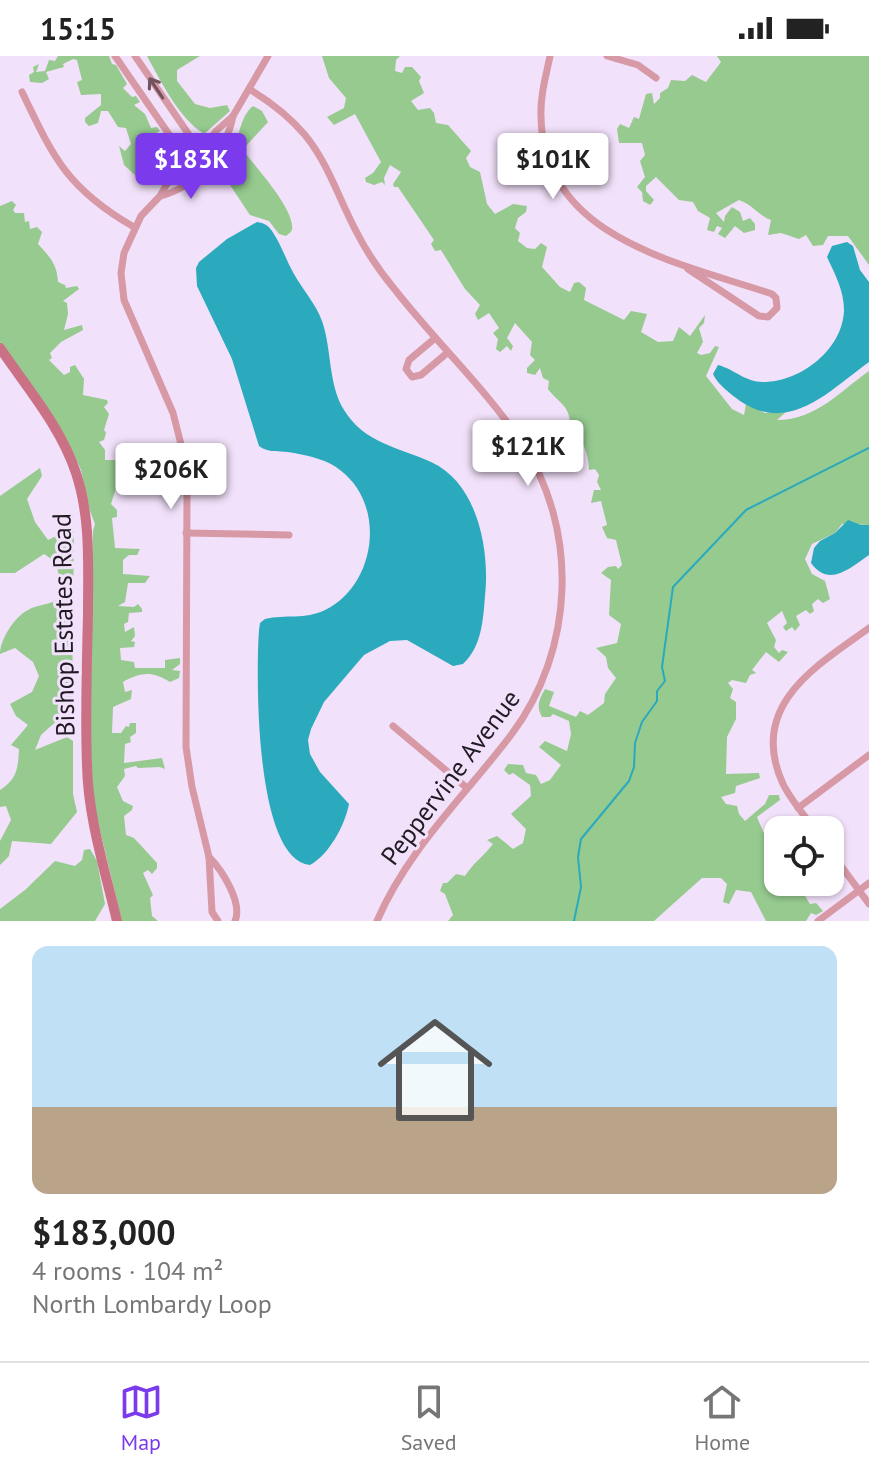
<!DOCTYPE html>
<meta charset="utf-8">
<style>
body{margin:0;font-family:"PT Sans",sans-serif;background:#f2f2f2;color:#222;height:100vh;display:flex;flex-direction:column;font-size:30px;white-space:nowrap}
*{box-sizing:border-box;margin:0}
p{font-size:26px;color:#767676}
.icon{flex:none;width:44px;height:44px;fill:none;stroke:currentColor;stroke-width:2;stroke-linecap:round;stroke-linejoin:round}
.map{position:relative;height:865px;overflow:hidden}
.sheet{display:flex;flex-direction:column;background:#fff;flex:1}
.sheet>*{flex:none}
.tools{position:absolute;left:764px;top:760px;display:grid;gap:16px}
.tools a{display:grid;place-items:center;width:80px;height:80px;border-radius:16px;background:#fff;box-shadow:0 2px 6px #0004;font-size:40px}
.price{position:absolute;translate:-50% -68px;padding:0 18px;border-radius:8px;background:#fff;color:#222;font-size:26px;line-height:52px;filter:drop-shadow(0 2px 4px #0008)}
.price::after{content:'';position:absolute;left:50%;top:48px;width:24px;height:18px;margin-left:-12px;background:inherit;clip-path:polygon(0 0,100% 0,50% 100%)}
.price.on{background:#7c3aed;color:#fff}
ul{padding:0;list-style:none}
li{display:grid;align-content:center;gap:16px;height:424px;padding:0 32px}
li+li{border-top:2px solid #e0e0e0}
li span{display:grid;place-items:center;height:248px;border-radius:16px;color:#555}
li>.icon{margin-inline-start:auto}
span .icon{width:144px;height:144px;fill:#fffc;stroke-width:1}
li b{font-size:34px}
.status{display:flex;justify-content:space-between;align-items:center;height:56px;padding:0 40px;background:#fff;direction:ltr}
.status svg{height:22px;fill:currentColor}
.menu{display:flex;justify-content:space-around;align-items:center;height:112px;border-top:2px solid #e0e0e0;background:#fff;font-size:22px;color:#767676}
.menu a{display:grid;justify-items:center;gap:4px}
.menu .on{color:#7c3aed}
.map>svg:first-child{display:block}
.green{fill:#96ca8f}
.water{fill:#2ba9bd}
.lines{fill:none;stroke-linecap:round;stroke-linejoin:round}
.stream{stroke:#2ba9bd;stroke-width:2}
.street{stroke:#d799a6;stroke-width:7}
.secondary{stroke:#ca7186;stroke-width:10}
.oneway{stroke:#72535e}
.labels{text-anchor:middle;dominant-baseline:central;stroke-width:6;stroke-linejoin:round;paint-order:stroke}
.street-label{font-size:26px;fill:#201a23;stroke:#f2e1fa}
</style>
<div class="status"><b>15:15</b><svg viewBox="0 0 49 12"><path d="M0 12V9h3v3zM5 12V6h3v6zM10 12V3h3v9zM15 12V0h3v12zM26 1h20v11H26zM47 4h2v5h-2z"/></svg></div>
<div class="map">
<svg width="869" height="865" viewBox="0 0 869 865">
<rect width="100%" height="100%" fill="#f2e1fa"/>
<g class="green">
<path d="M58,0H109L112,8L116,9L127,28L123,32L132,41L136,40L140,46L134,49L145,58L151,72L157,71L160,75L154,78C172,85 173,107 168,123L153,124L145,113L141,118L136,120L124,109L119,90L125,95L131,88L126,72L118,71L108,55H101L98,67L89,70L85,66V62L101,49V38L81,39L77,26L82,24L77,4L73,3L63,8L64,11L46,16L49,23L42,27L30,26L29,19L34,16L33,11L39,8L36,16L45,15L49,4L55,5Z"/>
<path d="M147,0H200L177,14V25L195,48L210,52L227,49L230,55L204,78C178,61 162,27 147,0Z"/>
<path d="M322,0H400L396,4L395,15L402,17L405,11H412L421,21L419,25L424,37L411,45L418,54L430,52L434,57L436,67L448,69L471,95L466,102L470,111L480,116L487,148L495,158L513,148L527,150L526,156L518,162L515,172L520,177L518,185L527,192L535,193L541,187L547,191L542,211L560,231L570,236L574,227L579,226L586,232L584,244L624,264L631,255L647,258L641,276L658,286L673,285L679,271L690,280L705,259L704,267L699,272L703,286L697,297L701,299L710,297L715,290L719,291L706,320L732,353L744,359L746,348L765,357L786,356L777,364C816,364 839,336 869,315V469L842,468L835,477L812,488L805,503L812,518L825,525L830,543L823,547L818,543L812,548L814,555L810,558L806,554L796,560L800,569L795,575L792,571L786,575L783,571L787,567L782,555L767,567L776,584L774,591L779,597L782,594L788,596L779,606L766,596L752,614L756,617L750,619L746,627L732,624L728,627L733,633L730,642L736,646V663L727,681L726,718L759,717L760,722L736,730L735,737L721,741L726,748L737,750L739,758L745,765L765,748L769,739H779L780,744L757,761L768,787L778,799V826H804L799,830L810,848L816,847L823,855L816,859L811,857L806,865H766L751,836L736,834L729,848L723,846L727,828L721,822H702L654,865H448L453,859L445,838L440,835L443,827H447L456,818L465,820C473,807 484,800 493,788L487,784L497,780L513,793L523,787L526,773L511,758L531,740L530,729L513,717L509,719L504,714L508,708L523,709L526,717L536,719L541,728L550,724L561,709L539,691L545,685L567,695L571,678L569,665L553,658L550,661H542C536,650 539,644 545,633L554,636L549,650L576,661L580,655L588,659L604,647L605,638L616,622L608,612L606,601L596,592L617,587L621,568L609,559L611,524L601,517L608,511L616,510L618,513L622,509L616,484L607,482L602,471L607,469L601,445L591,447L594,434H601L597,426L599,419L595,413L589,414C589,397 581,380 570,371C571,349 558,347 548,333L549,325L543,322L540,312L535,319L527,317V312L535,304L530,299L532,286L515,267L507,282L513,290L511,295L507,290L500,296L496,293L498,283L493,277L499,272L489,257L478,264L475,258L480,249L465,233L441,194L435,195L431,188L434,184L398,131H394L393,128L401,116L390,109L384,122L385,129L382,126L374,129L366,126L365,122L373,117L381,106L355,58L334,69L327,61L344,52L346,42L329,22Z"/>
<path d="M717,0H869V209L848,180H828L823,189L813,190L806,179L799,183L781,177L768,179L771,164C758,159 753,149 739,144L716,157L724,166L725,160L732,151L740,156L743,165L750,162L755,168V174L744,177L735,170L725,182L718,178L722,172L717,170L714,176L707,174L710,162L698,155L693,146L679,144L656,121L646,130V135L654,144L650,149L643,145L642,136L637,131L645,121L640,105L645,99L642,87H619L617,73L620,68L629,72L634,61L639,63L646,38L652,37L654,48L660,42V37L668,32L671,24L685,25L692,19L706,26L721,6Z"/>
<path d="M253,50L262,55L268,66L246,90V98C259,115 290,149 292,169C293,176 290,176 286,180L279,178L269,165L250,159L220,114C223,104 228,99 233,91C241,77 240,61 253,50Z"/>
<path d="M12,145L16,149L13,154L15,157H24L25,166L29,165L30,173L37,171L42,176L38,188C50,201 57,208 58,226L65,229L66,232L77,230L79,233L63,245L67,247L68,258L64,274L82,269L83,274L61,286L50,297L52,302L49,304L64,319L70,316V311L75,309L84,323L83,339L107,344L108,347L104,351L109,358L104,374L106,377L104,384L99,386L105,394V404H118L119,398L123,396L128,403L123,407V419L119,423L122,424L126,421L127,429L116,432L111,448L117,454V461L112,462L115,492L140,493L137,499H129L123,504V518L150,520L145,527H128L125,546L118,550L134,551L138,548L142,553V556L129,557L128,566L124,568L125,576L134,571L135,580L131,585L135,586L134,591L120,592L121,604L134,606L135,612H165V604L180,602V608L172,614L180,615L179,622L170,626C152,615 141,616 123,626L125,636L132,634L131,643L113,651L112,677H121L126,670L129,671L130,667H136V677L130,681L131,686L125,688L124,707L162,702L165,713L160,711L138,712L136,710L124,713L125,720L117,731L123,745L133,750L132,754L124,760L126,779L134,782L157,807V812L152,818L148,814L143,817L153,839L150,842L152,860L158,865H122L94,750L90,700L93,475L95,468L90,455L81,414L69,388L0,286V150Z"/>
<path d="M40,412L42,420L27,443L35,466L48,484L68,474L74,475L72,651L41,679L35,694L67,681L73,685V738L77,756L51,788L12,785L9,800L0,809V785L11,764L6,750L0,751V734C17,723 18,713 19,693L11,689L28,669L16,660L10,648L32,636L39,620L33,606L15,592L0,598C0,584 14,561 28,554C38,548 48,550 60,542C59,523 62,508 44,498L15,517H0V440Z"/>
<path d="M90,793L97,805L105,848L95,865H0V853L25,834L55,805L75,810L82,804L84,794Z"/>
</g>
<g class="water">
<path d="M257,166C264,167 268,169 272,175C281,188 286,204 294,218C303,234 316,248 322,265C332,294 328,328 344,354C364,387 398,391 431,406C478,427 490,495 485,540C483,564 482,590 463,608L453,610L407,584L390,585L364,599L324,646L311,673L308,684L310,698L320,716L349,748C345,769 329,799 310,809C254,804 256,616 259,574L260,567L265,563C285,558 305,564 325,554C376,529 387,449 340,414C328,404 310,400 294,397C282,394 269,398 259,390L232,303L197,230L196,212L199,206L227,183Z"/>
<path d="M847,186L853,190L860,214L869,226V306C830,334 790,379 740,345C731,338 718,329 713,318L718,309C734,313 745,326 763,326C801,326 843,293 844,254C844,235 835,218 827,201L832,190Z"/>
<path d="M848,464L861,469H869V499C850,512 829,532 811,507L814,492L820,485L835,477Z"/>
</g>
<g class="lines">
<path class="stream" d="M574,865L581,831L578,801L581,783L629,725L634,711L635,687L642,666L657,645V635L665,625L662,611L673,531L746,454L869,392"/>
<g class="street">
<path d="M115,0L197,119"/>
<path d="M135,0L209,108"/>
<path d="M550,0C546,20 540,40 541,61C543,183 681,207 772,238L776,242L777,252L768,261L759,260L688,213"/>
<path d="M607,0L638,9L656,22"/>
<path d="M249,33C271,46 289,60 305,79C328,107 339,143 356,175C367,197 381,217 396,235C436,286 484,331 520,384C580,473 575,594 511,679C464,741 408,793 377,865"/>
<path d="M22,36C54,103 68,133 134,171"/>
<path d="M161,140C197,130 226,96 233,60"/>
<path d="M434,283L409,304L406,313L412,321L421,319L447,297"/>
<path d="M186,477L289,479"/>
<path d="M393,670L467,732"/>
<path d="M798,752L869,699"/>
<path d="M815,774C804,759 791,744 783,728C747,650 816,610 869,572"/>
<path d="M830,795L869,848"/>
<path d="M209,801C222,814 243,847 235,865"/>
<path d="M218,865L212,856L209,801L192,731L186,691L187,437L183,396L173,357L124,244L121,217L124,197L141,160L160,140L167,128L194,106L216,75L233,60L268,0"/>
<path d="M818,865L869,827"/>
</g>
<path class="secondary" d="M0,292C27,332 61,371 76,417C91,462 88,510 88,557C87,607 85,659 87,709C88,762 105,814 117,865"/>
</g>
<defs><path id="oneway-shaft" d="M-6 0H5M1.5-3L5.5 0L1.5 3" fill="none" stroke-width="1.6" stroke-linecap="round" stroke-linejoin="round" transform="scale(2)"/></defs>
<use class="oneway" href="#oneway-shaft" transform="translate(156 32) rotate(-124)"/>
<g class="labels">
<g class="street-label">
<text transform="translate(63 569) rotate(-91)">Bishop Estates Road</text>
<text transform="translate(450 721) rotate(-53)">Peppervine Avenue</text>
</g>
</g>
</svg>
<div class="tools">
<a><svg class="icon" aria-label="locate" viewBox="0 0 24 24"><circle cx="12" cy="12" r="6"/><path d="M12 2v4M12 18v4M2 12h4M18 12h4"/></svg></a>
</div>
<b class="price on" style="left:191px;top:145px">$183K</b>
<b class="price" style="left:553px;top:145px">$101K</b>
<b class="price" style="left:528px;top:432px">$121K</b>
<b class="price" style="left:171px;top:455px">$206K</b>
</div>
<section class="sheet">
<ul>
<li><span style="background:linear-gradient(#bfe0f5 65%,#b9a48a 0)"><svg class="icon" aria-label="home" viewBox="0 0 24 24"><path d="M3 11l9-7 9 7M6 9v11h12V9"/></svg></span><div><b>$183,000</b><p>4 rooms · 104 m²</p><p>North Lombardy Loop</p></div></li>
</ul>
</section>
<nav class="menu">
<a class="on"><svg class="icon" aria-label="map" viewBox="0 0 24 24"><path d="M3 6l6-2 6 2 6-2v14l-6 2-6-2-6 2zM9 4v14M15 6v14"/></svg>Map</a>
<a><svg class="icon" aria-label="saved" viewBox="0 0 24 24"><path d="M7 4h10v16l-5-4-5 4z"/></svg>Saved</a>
<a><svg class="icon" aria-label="home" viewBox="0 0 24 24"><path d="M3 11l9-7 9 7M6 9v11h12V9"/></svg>Home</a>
</nav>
